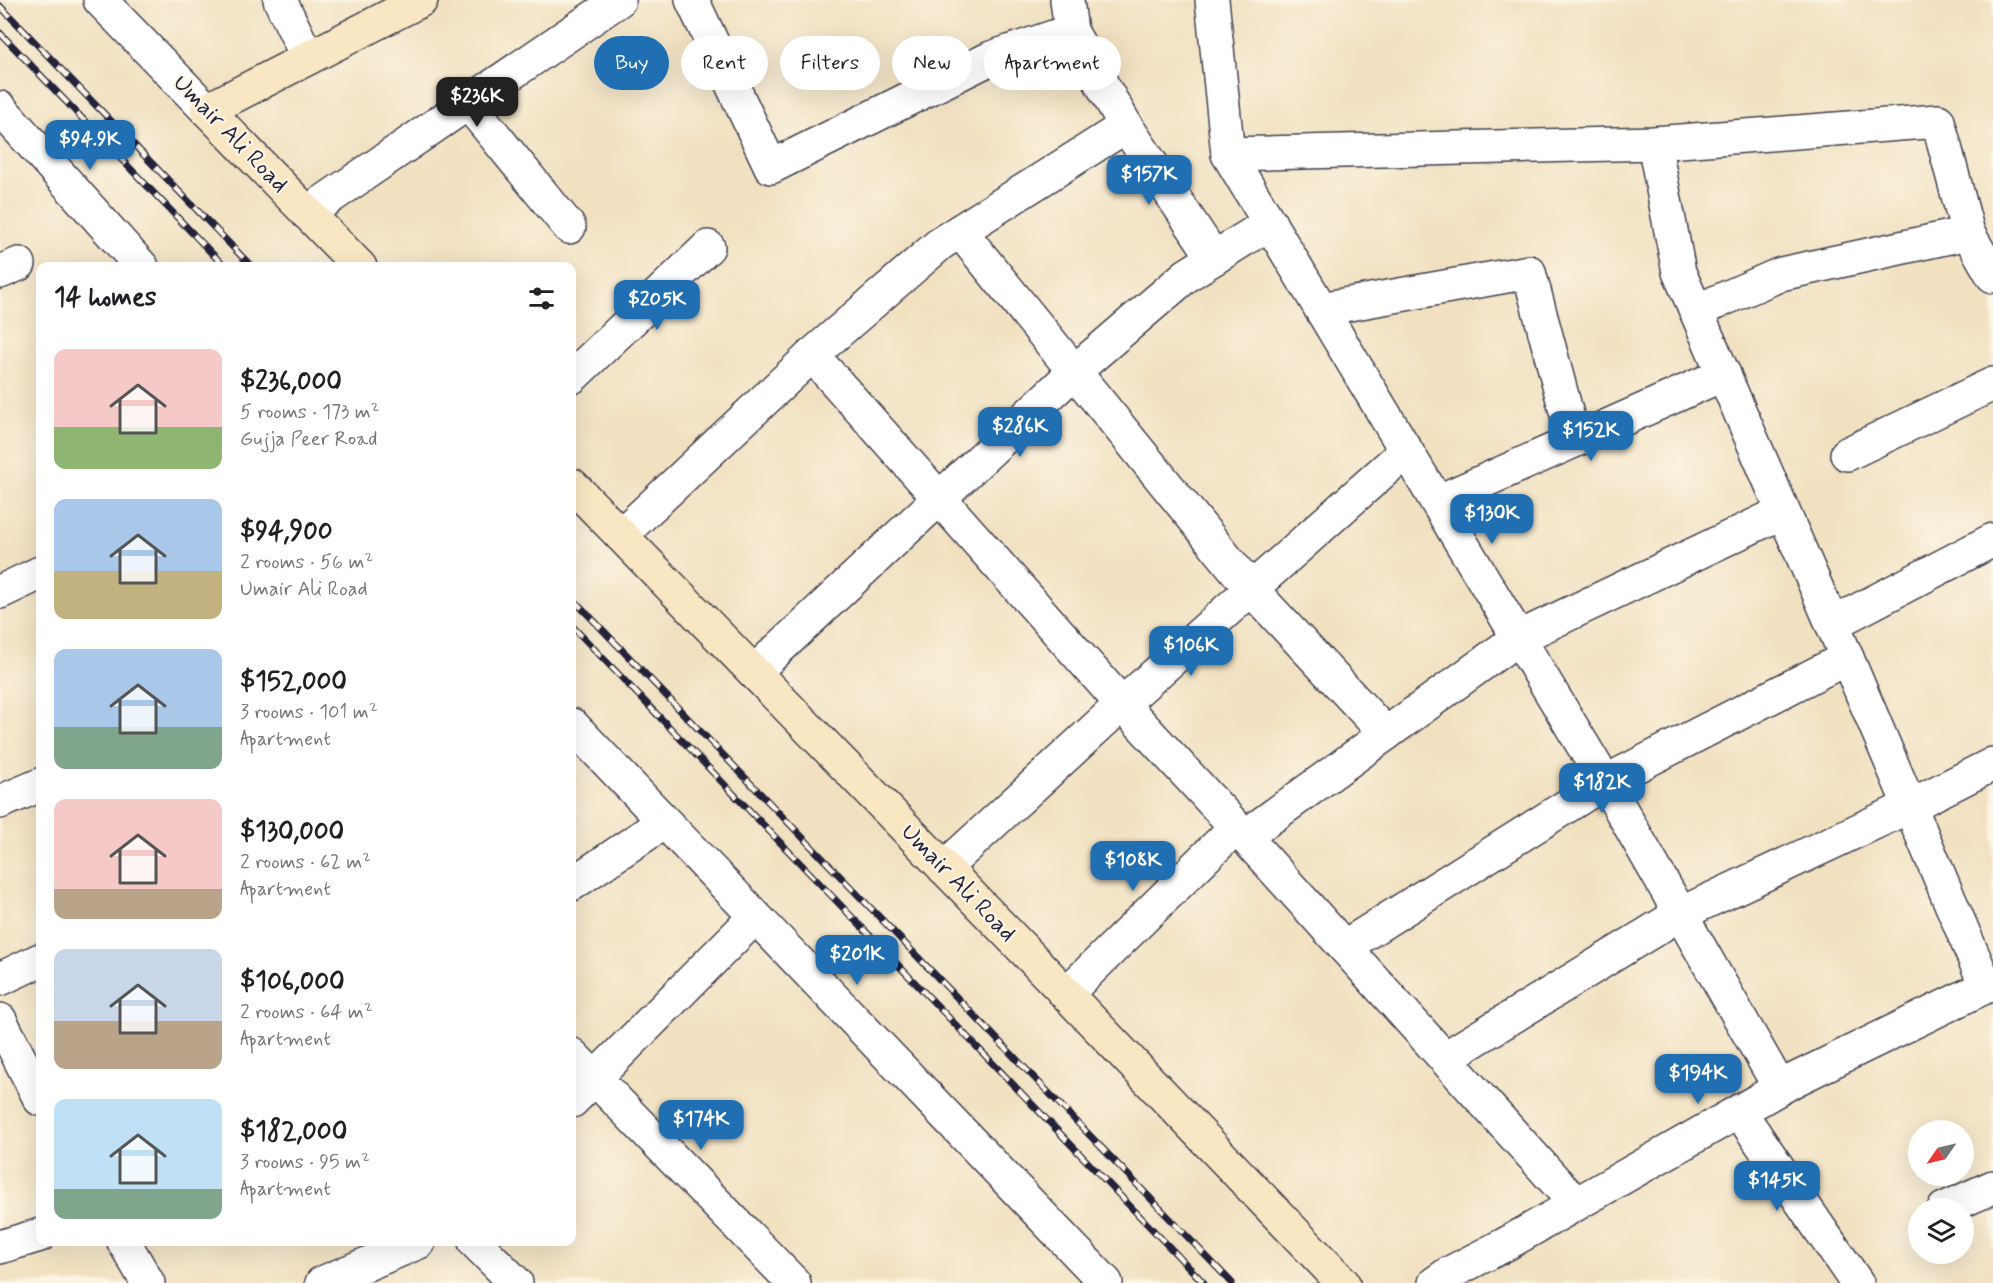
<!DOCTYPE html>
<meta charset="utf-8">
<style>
body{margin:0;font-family:Mynerve,sans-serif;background:#f2f2f2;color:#202124;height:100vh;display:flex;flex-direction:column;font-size:22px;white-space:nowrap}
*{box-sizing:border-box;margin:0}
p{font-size:20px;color:#757577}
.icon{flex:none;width:33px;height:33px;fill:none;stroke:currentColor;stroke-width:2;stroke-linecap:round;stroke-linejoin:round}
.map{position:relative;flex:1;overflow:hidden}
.side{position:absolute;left:36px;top:262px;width:540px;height:984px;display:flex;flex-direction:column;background:#fff;border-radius:12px;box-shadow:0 6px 24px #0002}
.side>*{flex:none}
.banner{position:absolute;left:594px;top:36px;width:570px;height:54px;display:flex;gap:12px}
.needle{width:39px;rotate:236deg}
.fabs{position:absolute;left:1908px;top:1120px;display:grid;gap:12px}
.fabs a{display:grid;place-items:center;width:66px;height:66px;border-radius:50%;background:#fff;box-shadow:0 6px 24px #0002;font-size:30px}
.price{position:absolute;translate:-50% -51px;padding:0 14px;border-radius:12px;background:#1f6fb2;color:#fff;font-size:20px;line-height:39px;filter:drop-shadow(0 2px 3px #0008)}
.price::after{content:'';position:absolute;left:50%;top:36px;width:18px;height:14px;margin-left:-9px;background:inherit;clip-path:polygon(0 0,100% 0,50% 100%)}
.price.active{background:#222;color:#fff}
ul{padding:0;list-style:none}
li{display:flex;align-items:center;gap:18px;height:150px;padding:0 18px}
li span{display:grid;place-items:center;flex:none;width:168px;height:120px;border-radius:12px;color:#555}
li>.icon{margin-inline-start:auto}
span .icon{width:72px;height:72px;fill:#fffc;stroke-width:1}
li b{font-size:26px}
h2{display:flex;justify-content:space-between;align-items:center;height:72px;padding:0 18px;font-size:26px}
.chip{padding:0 21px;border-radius:27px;background:#fff;box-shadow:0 6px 24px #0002;font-size:21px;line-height:54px}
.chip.active{background:#1f6fb2;color:#fff}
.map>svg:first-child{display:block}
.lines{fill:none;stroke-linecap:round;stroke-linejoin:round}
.street-casing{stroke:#413f4f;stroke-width:36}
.secondary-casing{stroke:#413f4f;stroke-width:36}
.street{stroke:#fff;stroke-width:33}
.secondary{stroke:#f9e7c3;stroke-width:33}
.rail-casing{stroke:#22223b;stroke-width:7}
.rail{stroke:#fcf5e5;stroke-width:4.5;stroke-dasharray:14;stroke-linecap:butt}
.labels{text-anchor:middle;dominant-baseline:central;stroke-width:4.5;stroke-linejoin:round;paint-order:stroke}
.street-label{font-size:24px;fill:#22223b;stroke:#fcf5e5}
</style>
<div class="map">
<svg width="1993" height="1283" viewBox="0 0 1993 1283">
<rect width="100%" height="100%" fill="#fcf5e5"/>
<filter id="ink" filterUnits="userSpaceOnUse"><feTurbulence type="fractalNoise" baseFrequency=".0167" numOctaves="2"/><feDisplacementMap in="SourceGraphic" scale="12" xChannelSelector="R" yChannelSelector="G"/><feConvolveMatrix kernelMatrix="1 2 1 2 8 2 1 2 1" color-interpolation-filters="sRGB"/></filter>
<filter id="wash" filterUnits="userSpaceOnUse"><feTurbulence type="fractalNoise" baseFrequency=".008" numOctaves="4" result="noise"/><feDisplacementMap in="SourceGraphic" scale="24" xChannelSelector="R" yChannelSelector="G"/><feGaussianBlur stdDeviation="1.35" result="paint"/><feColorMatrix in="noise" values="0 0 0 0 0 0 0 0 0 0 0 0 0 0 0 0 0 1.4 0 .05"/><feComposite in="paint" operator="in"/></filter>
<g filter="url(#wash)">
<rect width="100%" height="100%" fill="#f1e1c1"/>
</g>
<g filter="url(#ink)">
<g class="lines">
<defs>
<g id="street">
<path d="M100,0L207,110"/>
<path d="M280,0L308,58"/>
<path d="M692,0L771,167L991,58L1071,31"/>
<path d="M1212,0L1228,154L1605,782L1780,1088"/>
<path d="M468,103L569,227"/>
<path d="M0,108L142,267"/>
<path d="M1126,126L1214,258"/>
<path d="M1654,143L1679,272L1847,658L1986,986"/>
<path d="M1228,154L1654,143L1938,121L1968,233L1993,276"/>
<path d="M307,213L619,0"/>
<path d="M960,231L1252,590L1386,734"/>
<path d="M0,272L19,264"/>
<path d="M1321,309L1529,272L1574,441"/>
<path d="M1696,311L1781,274L1968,233"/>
<path d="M812,355L1122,704L1236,827L1576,1204"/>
<path d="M572,377L708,247"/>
<path d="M1847,454L1993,384"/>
<path d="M1437,502L1724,374"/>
<path d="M621,535L812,355L941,243L1126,126L1071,31L1067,0"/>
<path d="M0,592L40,573"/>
<path d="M1832,624L1993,540"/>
<path d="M754,672L1075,371L1187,275L1270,223"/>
<path d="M572,725L1106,1283"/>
<path d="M0,802L40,785"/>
<path d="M1244,837L1518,638L1783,512"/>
<path d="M944,868L1122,704L1406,451"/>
<path d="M572,884L664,822"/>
<path d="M1344,947L1605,782L1847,658"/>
<path d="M0,979L40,960"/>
<path d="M1066,994L1236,827"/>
<path d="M0,1020L40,1099"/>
<path d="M572,1055L794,1283"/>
<path d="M1445,1058L1680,914L1910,806L1993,764"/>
<path d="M572,1101L755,917"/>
<path d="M1739,1111L1857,1283"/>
<path d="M1944,1209L1993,1187"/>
<path d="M124,1242L148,1283"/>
<path d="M475,1242L516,1283"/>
<path d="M0,1247L40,1235"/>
<path d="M322,1283L419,1242"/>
<path d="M1435,1283L1448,1274L1504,1245L1794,1080L1993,983"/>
</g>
<g id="secondary">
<path d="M360,267L207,110L421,0"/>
<path d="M572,485L1026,952L1343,1283"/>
</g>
</defs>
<use href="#street" class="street-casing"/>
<use href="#secondary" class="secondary-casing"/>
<use href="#street" class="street"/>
<use href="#secondary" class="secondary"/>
<defs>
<g id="rail">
<path d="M0,6L252,267"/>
<path d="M0,33L225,267"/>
<path d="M572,598L1232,1283"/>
<path d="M572,626L1204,1283"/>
</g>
</defs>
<use href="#rail" class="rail-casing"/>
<use href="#rail" class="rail"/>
</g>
</g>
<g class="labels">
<g class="street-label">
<text transform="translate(230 134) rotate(46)">Umair Ali Road</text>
<text transform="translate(958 883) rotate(46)">Umair Ali Road</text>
</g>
</g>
</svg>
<div class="fabs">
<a><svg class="needle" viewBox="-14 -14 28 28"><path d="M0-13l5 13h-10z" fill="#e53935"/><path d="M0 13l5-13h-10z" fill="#757577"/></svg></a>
<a><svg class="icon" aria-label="layers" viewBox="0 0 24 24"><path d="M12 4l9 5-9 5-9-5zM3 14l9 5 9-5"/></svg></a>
</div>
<b class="price active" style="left:477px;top:128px">$236K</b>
<b class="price" style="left:90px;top:171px">$94.9K</b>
<b class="price" style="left:1149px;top:206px">$157K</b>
<b class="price" style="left:657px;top:331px">$205K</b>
<b class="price" style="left:1020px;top:458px">$286K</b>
<b class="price" style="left:1591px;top:462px">$152K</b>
<b class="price" style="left:1492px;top:545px">$130K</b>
<b class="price" style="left:1191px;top:677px">$106K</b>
<b class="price" style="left:1602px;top:814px">$182K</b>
<b class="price" style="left:1133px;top:892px">$108K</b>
<b class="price" style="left:857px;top:986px">$201K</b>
<b class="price" style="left:1698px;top:1105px">$194K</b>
<b class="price" style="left:701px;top:1151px">$174K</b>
<b class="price" style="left:1777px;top:1212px">$145K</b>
<div class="banner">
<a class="chip active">Buy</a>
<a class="chip">Rent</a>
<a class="chip">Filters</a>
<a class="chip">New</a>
<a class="chip">Apartment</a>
</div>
<section class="side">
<h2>14 homes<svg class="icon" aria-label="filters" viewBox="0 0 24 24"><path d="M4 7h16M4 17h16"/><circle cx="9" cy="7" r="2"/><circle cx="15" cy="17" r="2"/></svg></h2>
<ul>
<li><span style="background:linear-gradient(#f6c9c9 65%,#8fb573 0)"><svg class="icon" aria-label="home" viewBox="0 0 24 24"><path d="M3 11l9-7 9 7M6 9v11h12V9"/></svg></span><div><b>$236,000</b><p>5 rooms · 173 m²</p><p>Gujja Peer Road</p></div></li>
<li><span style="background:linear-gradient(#a9c7e8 60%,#c2b280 0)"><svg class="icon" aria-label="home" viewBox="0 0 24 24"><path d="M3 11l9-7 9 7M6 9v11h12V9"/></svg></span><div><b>$94,900</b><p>2 rooms · 56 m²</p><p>Umair Ali Road</p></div></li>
<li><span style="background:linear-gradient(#a9c7e8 65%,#7fa58c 0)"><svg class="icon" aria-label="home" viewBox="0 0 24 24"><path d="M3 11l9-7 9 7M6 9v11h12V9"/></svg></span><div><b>$152,000</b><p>3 rooms · 101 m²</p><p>Apartment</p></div></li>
<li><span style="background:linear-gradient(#f6c9c9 75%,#b9a48a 0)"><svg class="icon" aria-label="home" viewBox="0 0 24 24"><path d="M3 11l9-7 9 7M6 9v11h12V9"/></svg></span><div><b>$130,000</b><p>2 rooms · 62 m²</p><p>Apartment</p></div></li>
<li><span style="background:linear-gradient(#c9d6e8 60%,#b9a48a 0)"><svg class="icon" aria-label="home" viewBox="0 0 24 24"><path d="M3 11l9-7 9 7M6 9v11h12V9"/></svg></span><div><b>$106,000</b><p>2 rooms · 64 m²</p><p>Apartment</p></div></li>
<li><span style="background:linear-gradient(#bfe0f5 75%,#7fa58c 0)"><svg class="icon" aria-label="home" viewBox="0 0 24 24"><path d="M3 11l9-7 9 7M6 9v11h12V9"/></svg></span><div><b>$182,000</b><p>3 rooms · 95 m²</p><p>Apartment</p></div></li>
</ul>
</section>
</div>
